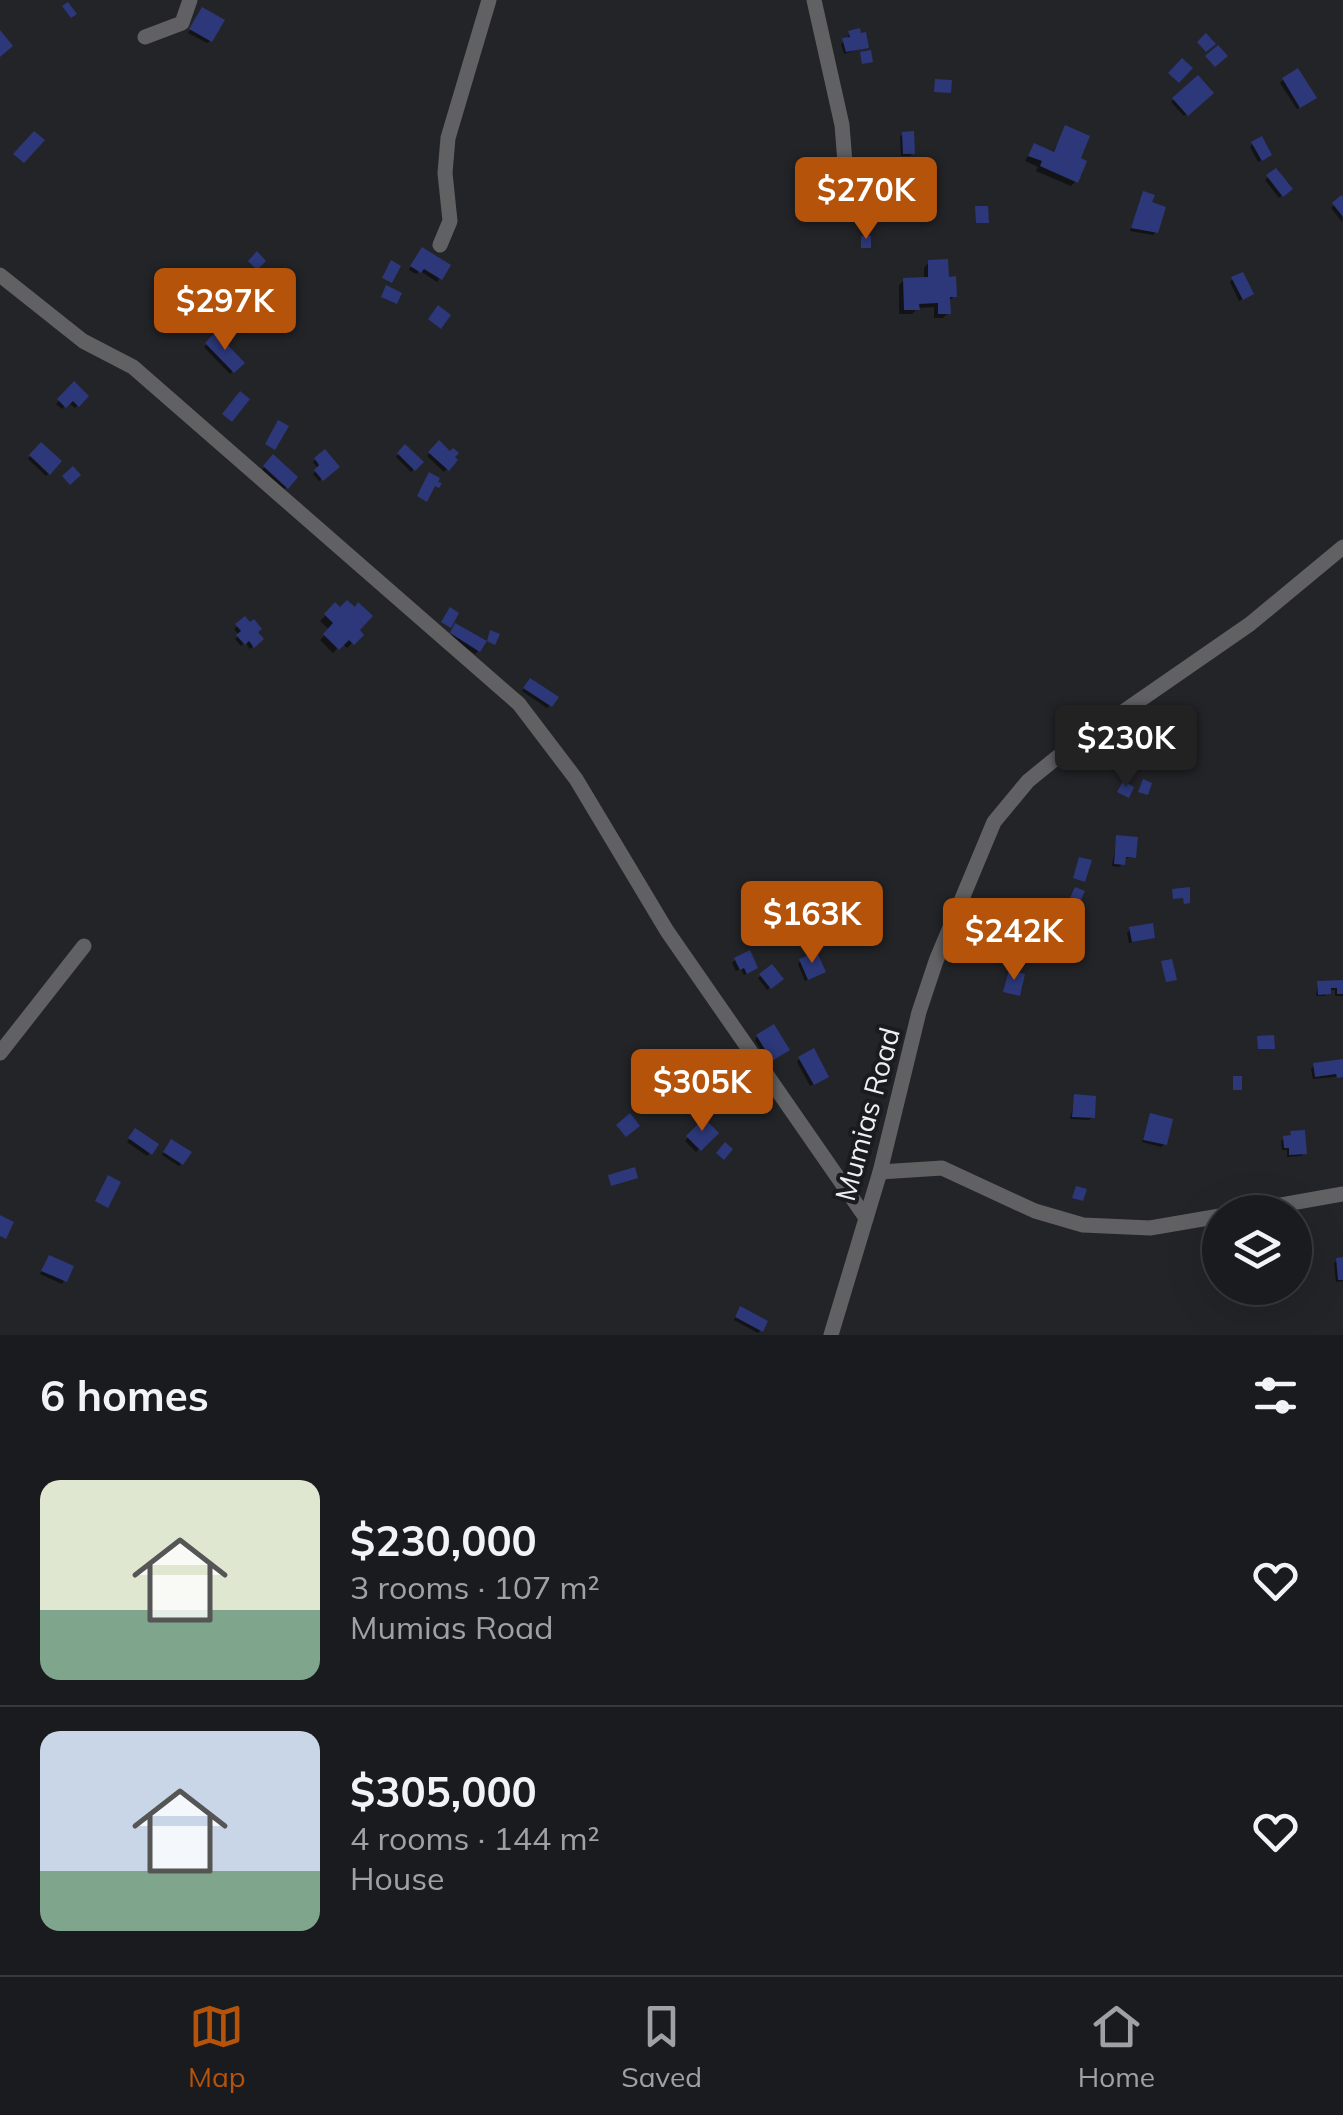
<!DOCTYPE html>
<meta charset="utf-8">
<style>
body{margin:0;font-family:Mulish,sans-serif;background:#232427;color:#f1f3f6;height:100vh;display:flex;flex-direction:column;font-size:38px;white-space:nowrap}
*{box-sizing:border-box;margin:0}
p{font-size:32px;color:#9fa1a4}
.icon{flex:none;width:55px;height:55px;fill:none;stroke:currentColor;stroke-width:2;stroke-linecap:round;stroke-linejoin:round}
.map{position:relative;height:1335px;overflow:hidden}
.details{display:flex;flex-direction:column;background:#1a1b1e;flex:1}
.details>*{flex:none}
.tools{position:absolute;left:1202px;top:1195px;display:grid;gap:20px}
.tools a{display:grid;place-items:center;width:110px;height:110px;border-radius:50%;background:#1a1b1e;box-shadow:0 10px 40px #0002,0 0 0 2px #38393c;font-size:50px}
.price{position:absolute;translate:-50% -85px;padding:0 22px;border-radius:10px;background:#b45309;color:#fff;font-size:32px;line-height:65px;filter:drop-shadow(0 2px 5px #0008)}
.price::after{content:'';position:absolute;left:50%;top:60px;width:30px;height:22px;margin-left:-15px;background:inherit;clip-path:polygon(0 0,100% 0,50% 100%)}
.price.active{background:#222;color:#fff}
ul{padding:0;list-style:none}
li{display:flex;align-items:center;gap:30px;height:250px;padding:0 40px}
li+li{border-top:2px solid #38393c}
li span{display:grid;place-items:center;flex:none;width:280px;height:200px;border-radius:20px;color:#555}
li>.icon{margin-inline-start:auto}
span .icon{width:120px;height:120px;fill:#fffc;stroke-width:1}
li b{font-size:42px}
h2{display:flex;justify-content:space-between;align-items:center;height:120px;padding:0 40px;font-size:42px}
.dock{display:flex;justify-content:space-around;align-items:center;height:140px;border-top:2px solid #38393c;background:#1a1b1e;font-size:28px;color:#9fa1a4}
.dock a{display:grid;justify-items:center;gap:5px}
.dock .active{color:#b45309}
.map>svg:first-child{display:block}
.shadow{fill:#0007}
.building{fill:#2c3879}
.lines{fill:none;stroke-linecap:round;stroke-linejoin:round}
.minor{stroke:#616163;stroke-width:15}
.labels{text-anchor:middle;dominant-baseline:central;stroke-width:8;stroke-linejoin:round;paint-order:stroke}
.street-label{font-size:28px;fill:#eeeff1;stroke:#1a1b1f}
</style>
<div class="map">
<svg width="1343" height="1335" viewBox="0 0 1343 1335">
<rect width="100%" height="100%" fill="#232428"/>
<g class="shadow">
<path d="M200,13L210,41L207,43L188,33Z"/>
<path d="M849,33L867,47L844,54L841,44L847,40Z"/>
<path d="M1197,78L1210,93L1184,116L1171,102Z"/>
<path d="M1283,80L1311,100L1297,109L1280,83Z"/>
<path d="M1066,128L1077,159L1076,181L1071,186L1036,171L1038,167L1025,161L1034,146L1052,154Z"/>
<path d="M903,134L913,153L910,156H901L900,137Z"/>
<path d="M1253,144L1266,158L1258,162L1250,147Z"/>
<path d="M1276,171L1290,189L1279,198L1265,180Z"/>
<path d="M1143,194L1156,232L1153,235L1130,231Z"/>
<path d="M1341,199L1343,201L1342,222L1331,208Z"/>
<path d="M419,253L448,265L437,282L420,271L416,274L409,270Z"/>
<path d="M929,262L946,279L954,296L948,302V313L943,318H934V307L918,308L912,314H899V285L904,280H924V268Z"/>
<path d="M1233,279L1248,297L1239,301L1230,282Z"/>
<path d="M215,336L241,363L230,374L204,347Z"/>
<path d="M74,385L86,396L75,408L68,402L62,409L56,404Z"/>
<path d="M439,444L455,460L444,472L427,456Z"/>
<path d="M41,445L59,462L46,476L28,459Z"/>
<path d="M405,448L420,462L411,472L396,457Z"/>
<path d="M325,452L336,467L319,481L313,474L318,469L313,462Z"/>
<path d="M273,458L295,477L284,490L262,470Z"/>
<path d="M335,606L360,635L347,648L342,643L333,653L320,640L330,630L320,621Z"/>
<path d="M245,619L261,639L250,649L245,642L241,646L235,639L239,635L234,629Z"/>
<path d="M453,629L478,651L475,654L449,636Z"/>
<path d="M527,684L550,705L547,708L522,691Z"/>
<path d="M1117,838L1134,857L1123,859L1120,867L1112,866Z"/>
<path d="M1130,930L1152,937L1129,943L1127,933Z"/>
<path d="M735,960L753,970L744,975L741,969L736,971L732,963Z"/>
<path d="M801,961L820,974L805,981L798,964Z"/>
<path d="M772,967L780,978L767,990L758,978Z"/>
<path d="M1318,983H1343V996H1335V990H1328L1325,996H1316Z"/>
<path d="M757,1037L784,1052L768,1062L755,1040Z"/>
<path d="M799,1059L823,1079L810,1086L797,1062Z"/>
<path d="M1314,1066L1343,1076L1313,1079L1311,1069Z"/>
<path d="M1075,1097L1092,1117L1089,1120L1070,1119Z"/>
<path d="M1150,1116L1164,1144L1161,1147L1142,1142Z"/>
<path d="M704,1121L715,1133L696,1152L685,1141Z"/>
<path d="M133,1134L150,1153L147,1156L127,1142Z"/>
<path d="M1292,1134L1304,1153L1302,1156L1287,1157V1150H1282L1281,1141Z"/>
<path d="M169,1145L182,1163L179,1166L162,1155Z"/>
<path d="M1343,1259V1281L1336,1282L1334,1263Z"/>
<path d="M47,1260L71,1268L62,1284L40,1274Z"/>
<path d="M737,1312L761,1330L758,1333L734,1320Z"/>
</g>
<g class="building">
<path d="M68,2L77,14L71,18L62,6Z"/>
<path d="M202,7L225,20L212,42L189,29Z"/>
<path d="M860,28L861,33L866,32L869,48L846,52L842,38L850,37L848,31Z"/>
<path d="M0,30L13,46L0,57Z"/>
<path d="M1206,33L1216,44L1206,52L1197,42Z"/>
<path d="M1218,45L1228,56L1215,67L1205,56Z"/>
<path d="M871,50L873,62L862,64L860,52Z"/>
<path d="M1182,58L1193,68L1179,83L1168,73Z"/>
<path d="M1298,68L1317,98L1300,108L1282,78Z"/>
<path d="M1198,75L1214,93L1188,116L1172,98Z"/>
<path d="M935,79L952,80L951,93L934,92Z"/>
<path d="M1065,125L1090,136L1081,158L1087,161L1078,183L1040,166L1042,161L1028,156L1034,143L1054,152Z"/>
<path d="M34,131L45,140L24,163L13,154Z"/>
<path d="M914,131L915,154H903L902,132Z"/>
<path d="M1262,136L1272,155L1262,161L1251,142Z"/>
<path d="M1276,168L1293,189L1283,197L1266,175Z"/>
<path d="M1143,191L1155,195L1152,202L1166,207L1158,233L1131,228Z"/>
<path d="M1341,195L1343,197V217L1332,203Z"/>
<path d="M975,206H988L989,223H976Z"/>
<rect x="861" y="236" width="10" height="12"/>
<path d="M422,247L451,265L442,280L424,269L421,273L410,266Z"/>
<path d="M257,251L266,261L257,270L248,261Z"/>
<path d="M948,259L949,277L956,276L957,297H950L951,314H938V303L919,304L920,310H904L903,278L928,277V260Z"/>
<path d="M391,260L401,266L392,283L382,278Z"/>
<path d="M1243,272L1254,294L1243,300L1231,277Z"/>
<path d="M386,285L402,293L397,304L381,297Z"/>
<path d="M438,305L451,315L441,329L428,319Z"/>
<path d="M215,332L245,363L234,373L205,343Z"/>
<path d="M74,381L89,396L79,407L73,401L66,408L57,399Z"/>
<path d="M240,391L250,399L232,422L222,414Z"/>
<path d="M278,420L289,426L275,450L265,444Z"/>
<path d="M439,440L450,451L453,448L459,453L455,457L458,460L449,471L428,452Z"/>
<path d="M41,442L62,461L50,475L29,455Z"/>
<path d="M405,444L424,462L415,471L397,453Z"/>
<path d="M325,449L340,467L323,481L314,470L319,465L314,458Z"/>
<path d="M273,454L298,477L288,489L263,466Z"/>
<path d="M73,466L81,475L70,485L62,476Z"/>
<path d="M429,472L440,478L438,482L442,483L439,488L435,486L427,502L417,496Z"/>
<path d="M347,600L355,607L358,602L373,616L360,630L364,635L354,645L349,640L339,650L323,634L333,623L324,614L335,602L340,607Z"/>
<path d="M450,607L459,613L451,628L441,622Z"/>
<path d="M245,616L250,622L254,619L262,629L258,632L264,639L254,648L249,641L245,645L236,635L241,631L235,624Z"/>
<path d="M455,623L487,641L480,652L450,633Z"/>
<path d="M490,630L500,634L495,645L487,641Z"/>
<path d="M530,678L559,697L552,707L523,688Z"/>
<path d="M1150,751L1164,758L1159,768L1145,761Z"/>
<path d="M1143,779L1152,783L1148,795L1138,792Z"/>
<path d="M1123,781L1134,787L1129,798L1117,792Z"/>
<path d="M1116,835L1138,837L1136,858L1126,857L1125,865L1114,864Z"/>
<path d="M1079,857L1092,860L1085,882L1073,878Z"/>
<path d="M1075,887L1085,891L1078,907L1068,902Z"/>
<path d="M1190,887V903L1184,904L1183,898L1173,899L1172,889Z"/>
<path d="M1153,923L1155,938L1132,942L1129,927Z"/>
<path d="M750,950L758,968L747,974L744,968L740,970L734,958Z"/>
<path d="M817,952L826,972L808,980L799,959Z"/>
<path d="M1172,959L1177,980L1166,982L1161,961Z"/>
<path d="M772,964L784,979L771,989L759,974Z"/>
<path d="M1009,970L1025,974L1020,996L1003,992Z"/>
<path d="M1343,980V994H1337V988H1331V994L1318,995L1317,981Z"/>
<path d="M774,1024L790,1050L772,1061L756,1035Z"/>
<path d="M1274,1035L1275,1049H1258L1257,1036Z"/>
<path d="M814,1048L829,1077L814,1085L798,1057Z"/>
<path d="M1343,1059V1077L1337,1078L1336,1074L1315,1077L1313,1063Z"/>
<rect x="1233" y="1076" width="9" height="14"/>
<path d="M1074,1094L1096,1096L1095,1118L1072,1117Z"/>
<path d="M630,1113L640,1126L626,1137L616,1125Z"/>
<path d="M1150,1113L1173,1119L1167,1145L1143,1140Z"/>
<path d="M704,1118L719,1133L701,1151L686,1136Z"/>
<path d="M135,1128L159,1144L152,1155L128,1138Z"/>
<path d="M1305,1130L1307,1154L1289,1155V1148H1284L1283,1136L1291,1135L1290,1131Z"/>
<path d="M171,1139L192,1152L183,1165L163,1152Z"/>
<path d="M725,1142L733,1149L724,1160L716,1153Z"/>
<path d="M635,1167L638,1178L611,1186L608,1175Z"/>
<path d="M108,1175L121,1182L108,1208L95,1201Z"/>
<path d="M1076,1186L1087,1189L1083,1201L1072,1198Z"/>
<path d="M0,1215L14,1222L6,1239L0,1236Z"/>
<path d="M49,1255L74,1266L67,1282L41,1271Z"/>
<path d="M1343,1257V1280H1338L1336,1258Z"/>
<path d="M740,1306L768,1321L763,1332L735,1317Z"/>
</g>
<g class="lines">
<g class="minor">
<path d="M814,0L842,125L849,213"/>
<path d="M145,37L182,23L190,0"/>
<path d="M440,245L450,221L445,173L448,138L489,0"/>
<path d="M0,275L83,341L133,367L519,704L576,779L667,931L866,1218"/>
<path d="M0,1053L84,946"/>
<path d="M880,1172L942,1168L1035,1211L1083,1225L1150,1228L1220,1216"/>
<path d="M1241,1212L1343,1194"/>
<path d="M831,1335L880,1172L919,1012L936,961L994,822L1028,781L1055,759L1250,624L1343,547"/>
</g>
</g>
<g class="labels">
<g class="street-label">
<text transform="translate(867 1114) rotate(-75)">Mumias Road</text>
</g>
</g>
</svg>
<div class="tools">
<a><svg class="icon" aria-label="layers" viewBox="0 0 24 24"><path d="M12 4l9 5-9 5-9-5zM3 14l9 5 9-5"/></svg></a>
</div>
<b class="price" style="left:866px;top:242px">$270K</b>
<b class="price" style="left:225px;top:353px">$297K</b>
<b class="price active" style="left:1126px;top:790px">$230K</b>
<b class="price" style="left:812px;top:966px">$163K</b>
<b class="price" style="left:1014px;top:983px">$242K</b>
<b class="price" style="left:702px;top:1134px">$305K</b>
</div>
<section class="details">
<h2>6 homes<svg class="icon" aria-label="filters" viewBox="0 0 24 24"><path d="M4 7h16M4 17h16"/><circle cx="9" cy="7" r="2"/><circle cx="15" cy="17" r="2"/></svg></h2>
<ul>
<li><span style="background:linear-gradient(#dfe7d0 65%,#7fa58c 0)"><svg class="icon" aria-label="home" viewBox="0 0 24 24"><path d="M3 11l9-7 9 7M6 9v11h12V9"/></svg></span><div><b>$230,000</b><p>3 rooms · 107 m²</p><p>Mumias Road</p></div><svg class="icon" aria-label="heart" viewBox="0 0 24 24"><path d="M12 20l-8-8c-3-5 5-10 8-4 3-6 11-1 8 4z"/></svg></li>
<li><span style="background:linear-gradient(#c9d6e8 70%,#7fa58c 0)"><svg class="icon" aria-label="home" viewBox="0 0 24 24"><path d="M3 11l9-7 9 7M6 9v11h12V9"/></svg></span><div><b>$305,000</b><p>4 rooms · 144 m²</p><p>House</p></div><svg class="icon" aria-label="heart" viewBox="0 0 24 24"><path d="M12 20l-8-8c-3-5 5-10 8-4 3-6 11-1 8 4z"/></svg></li>
</ul>
</section>
<nav class="dock">
<a class="active"><svg class="icon" aria-label="map" viewBox="0 0 24 24"><path d="M3 6l6-2 6 2 6-2v14l-6 2-6-2-6 2zM9 4v14M15 6v14"/></svg>Map</a>
<a><svg class="icon" aria-label="saved" viewBox="0 0 24 24"><path d="M7 4h10v16l-5-4-5 4z"/></svg>Saved</a>
<a><svg class="icon" aria-label="home" viewBox="0 0 24 24"><path d="M3 11l9-7 9 7M6 9v11h12V9"/></svg>Home</a>
</nav>
